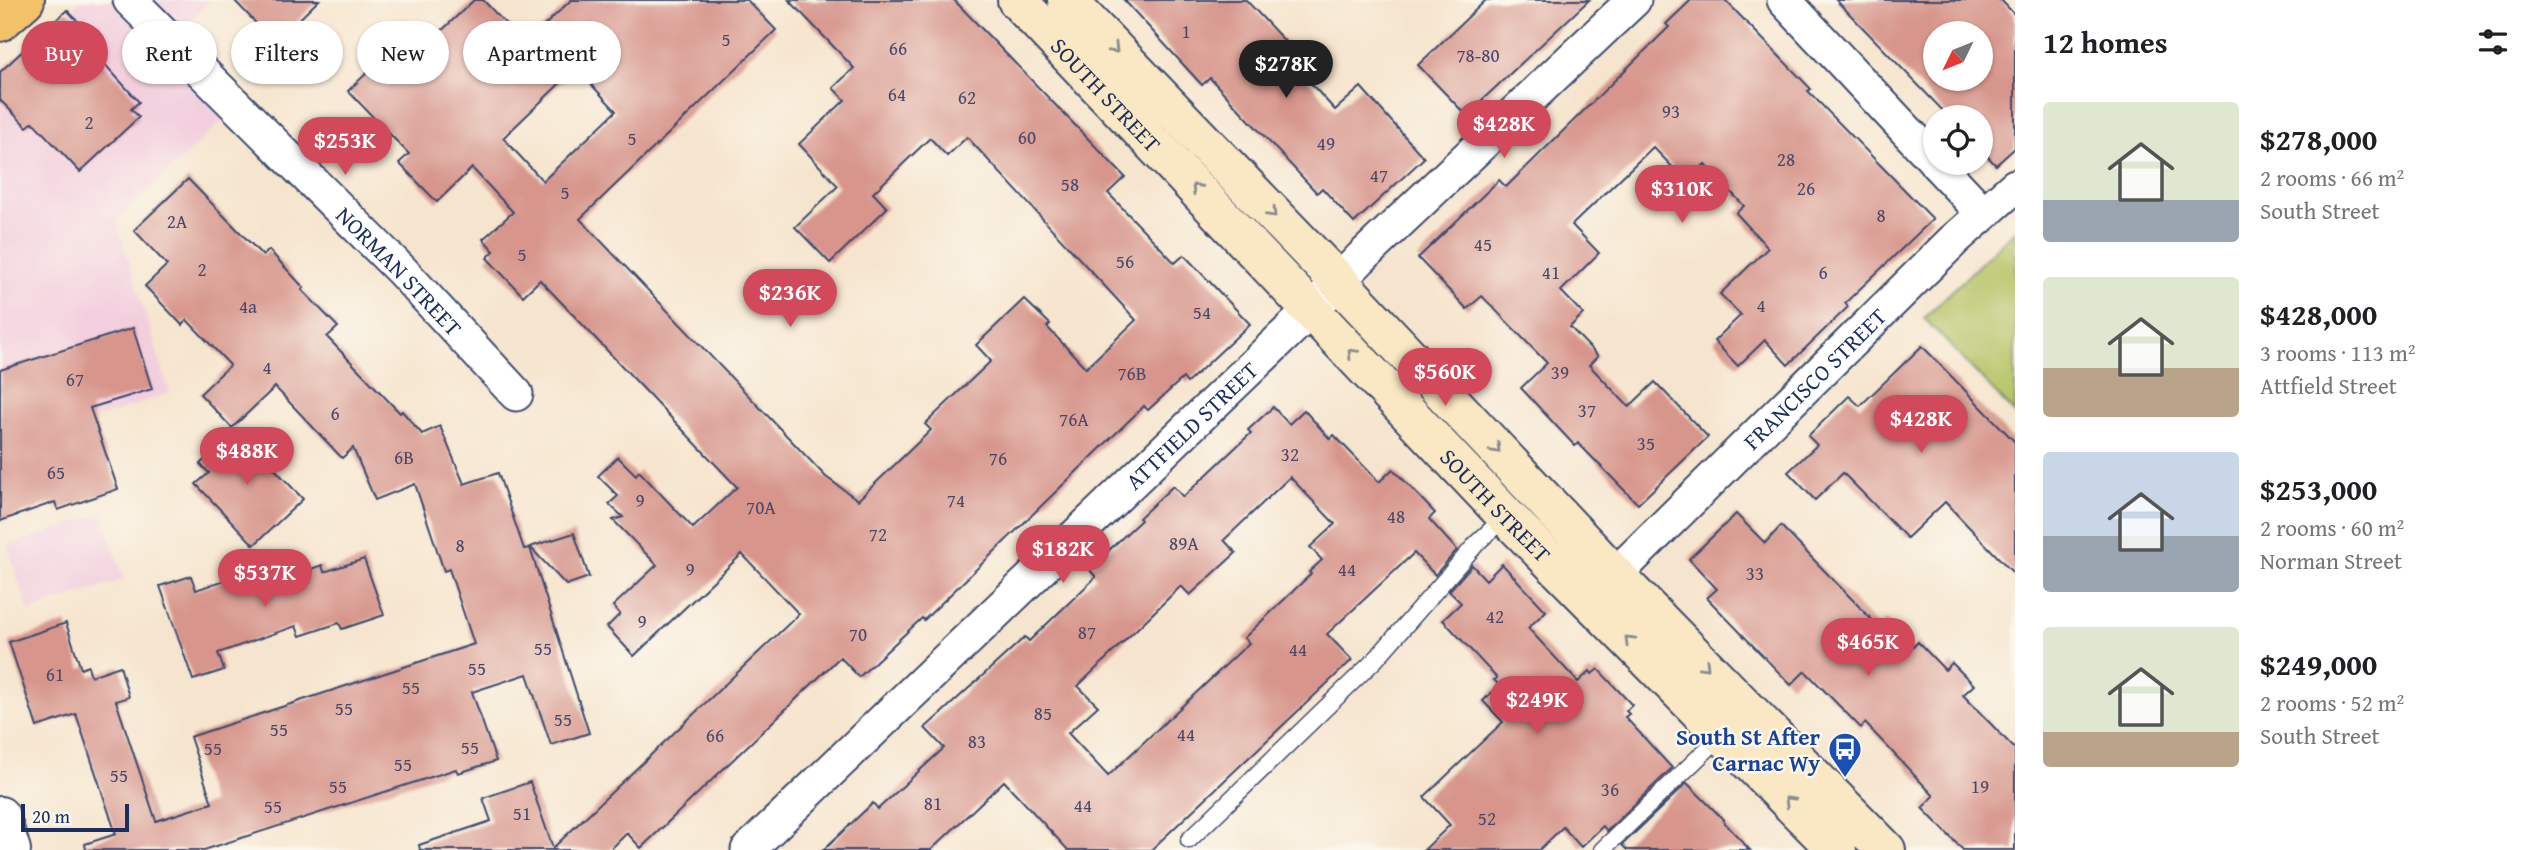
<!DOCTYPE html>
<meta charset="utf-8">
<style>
body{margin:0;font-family:"Gentium Book Plus",serif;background:#f6f6f6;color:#202124;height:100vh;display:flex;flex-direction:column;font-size:26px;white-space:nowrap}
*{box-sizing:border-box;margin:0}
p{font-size:23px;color:#757577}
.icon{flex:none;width:38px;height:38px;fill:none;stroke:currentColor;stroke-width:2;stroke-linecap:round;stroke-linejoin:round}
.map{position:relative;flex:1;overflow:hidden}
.side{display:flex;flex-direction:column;background:#fff;width:525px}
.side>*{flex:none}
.guide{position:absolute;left:21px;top:21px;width:665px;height:63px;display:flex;gap:14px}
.needle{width:46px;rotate:227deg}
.buttons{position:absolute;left:1923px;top:21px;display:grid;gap:14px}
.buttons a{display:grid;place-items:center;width:70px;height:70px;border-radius:50%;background:#fff;box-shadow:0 2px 5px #0004;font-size:35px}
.scale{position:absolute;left:21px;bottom:18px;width:108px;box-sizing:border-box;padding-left:7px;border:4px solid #1b2f5e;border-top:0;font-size:19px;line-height:24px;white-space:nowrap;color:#1b2f5e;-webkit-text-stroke:5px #fbf7ec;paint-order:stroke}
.price{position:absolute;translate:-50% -60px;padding:0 16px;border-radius:24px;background:#d1495b;color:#fff;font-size:23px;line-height:46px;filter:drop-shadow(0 2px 4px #0008)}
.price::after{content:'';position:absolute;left:50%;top:42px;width:21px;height:16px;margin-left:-10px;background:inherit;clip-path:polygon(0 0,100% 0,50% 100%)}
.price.on{background:#222;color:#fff}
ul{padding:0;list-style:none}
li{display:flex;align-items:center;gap:21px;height:175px;padding:0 28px}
li span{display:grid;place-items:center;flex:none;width:196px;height:140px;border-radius:7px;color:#555}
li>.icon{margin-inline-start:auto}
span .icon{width:84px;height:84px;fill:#fffc;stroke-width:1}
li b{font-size:30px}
h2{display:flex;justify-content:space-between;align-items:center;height:84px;padding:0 28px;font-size:30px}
.tag{padding:0 24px;border-radius:32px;background:#fff;box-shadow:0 2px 5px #0004;font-size:24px;line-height:63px}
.tag.on{background:#d1495b;color:#fff}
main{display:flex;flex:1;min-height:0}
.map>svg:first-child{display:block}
.built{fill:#f3cfde}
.green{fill:#b4c264;stroke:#687861;stroke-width:2}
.building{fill:#d7958b;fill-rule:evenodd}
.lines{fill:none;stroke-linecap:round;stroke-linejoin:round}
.service-casing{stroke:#3c4a6f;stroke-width:19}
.minor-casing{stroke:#3c4a6f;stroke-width:37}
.tertiary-casing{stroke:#3c4a6f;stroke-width:42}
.secondary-casing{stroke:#3c4a6f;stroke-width:42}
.primary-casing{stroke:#3c4a6f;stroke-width:42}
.service{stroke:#fff;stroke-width:16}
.minor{stroke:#fff;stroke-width:33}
.tertiary{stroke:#fff;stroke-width:38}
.secondary{stroke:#fae7c3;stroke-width:38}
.primary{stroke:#f2c26a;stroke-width:38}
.oneway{stroke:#8a8b90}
.labels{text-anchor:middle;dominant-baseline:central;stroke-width:5;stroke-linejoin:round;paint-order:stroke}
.number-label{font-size:19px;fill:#4a4869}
.street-label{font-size:23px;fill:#1b2f5e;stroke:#fbf7ec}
.transit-label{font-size:23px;font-weight:bold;fill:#164399;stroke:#fbf7ec;text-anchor:end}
</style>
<main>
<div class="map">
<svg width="2015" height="850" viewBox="0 0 2015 850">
<rect width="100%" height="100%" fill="#fbf7ec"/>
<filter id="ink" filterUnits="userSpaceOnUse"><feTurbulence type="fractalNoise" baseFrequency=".0143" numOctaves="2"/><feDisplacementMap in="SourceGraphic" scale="14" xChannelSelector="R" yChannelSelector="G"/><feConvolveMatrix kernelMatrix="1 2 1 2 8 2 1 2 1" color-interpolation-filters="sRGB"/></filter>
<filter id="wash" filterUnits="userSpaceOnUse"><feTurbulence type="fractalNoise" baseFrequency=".00686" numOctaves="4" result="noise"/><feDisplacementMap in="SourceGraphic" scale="28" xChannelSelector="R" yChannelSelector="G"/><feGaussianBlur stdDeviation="1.57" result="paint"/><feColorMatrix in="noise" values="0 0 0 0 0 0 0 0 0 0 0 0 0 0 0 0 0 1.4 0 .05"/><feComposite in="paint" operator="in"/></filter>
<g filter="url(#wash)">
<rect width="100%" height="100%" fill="#f6e5ce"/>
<g class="built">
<path d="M82,0H210L171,42L236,108L116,220L170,393L0,453V73Z"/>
<path d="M102,514L124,579L29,611L7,546Z"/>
</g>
<path class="green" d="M2015,230V414L1924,318Z"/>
<g id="blocks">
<g class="building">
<path d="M234,0H319L275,43Z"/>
<path d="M474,0H483L525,44L571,0H747L776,30L580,219L826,477L858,500L931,430L925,424L991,361L976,345L1024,299L1050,324L1047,327L1086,368L1136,320L967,137L947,156L930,138L873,193L887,208L830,263L795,227L838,186L799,144L845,100L833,88L854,68L789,0H954L1125,177L1108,193L1175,263L1184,255L1250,324L1187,383L1183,378L1148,410L1144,406L924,620L922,618L859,677L840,657L641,848L627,833L610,850H420L419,845L491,821L483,798L530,782L553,848L799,614L742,554L634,656L607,627L620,614L613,606L657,565L613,520L623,517L609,504L618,496L598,476L618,457L636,475L639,471L693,528L737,487L540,280L523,296L487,258L494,251L483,239L513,212L472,168L437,202L399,163L409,154L348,91L402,39L417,54ZM576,68L616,111L543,181L503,138Z"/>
<path d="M1124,0H1246L1291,48L1284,54L1335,110L1361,87L1424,158L1354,223L1322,188L1317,193L1210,78L1202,85Z"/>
<path d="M1486,0H1589L1466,115L1418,65Z"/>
<path d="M1691,0H1725L1811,89L1808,91L1933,219L1845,303L1848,307L1788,365L1765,340L1738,366L1714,341L1741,315L1720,294L1768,248L1736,213L1744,206L1705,164L1687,182L1653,147L1572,225L1599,253L1561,291L1583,314L1570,327L1598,356L1589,365L1629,407L1655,382L1708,437L1638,504L1578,443L1575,446L1521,388L1547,363L1482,296L1467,309L1418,258L1499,180L1506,187L1669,27L1666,24Z"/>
<path d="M1836,0H2001L2015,15V148L1996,165L1981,150V117H1949ZM1936,33H1981V79H1936Z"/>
<path d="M67,10L107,52L100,59L139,102L131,109L139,117L80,172L33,122L27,127L0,100V72Z"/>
<path d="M188,179L263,256L269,250L304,288L302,290L338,327L327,337L400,413L402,411L422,434L440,426L464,484L498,473L524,549L530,548L589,733L551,745L527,674L472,692L496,761L458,773L456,769L204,850H86L85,844L116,834L76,714L37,727L9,642L66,623L81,669L88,666L91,676L120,666L129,697L116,701L156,821L212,803L190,737L474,644L449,569L444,571L415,484L375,500L353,448L342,458L275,387L232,428L200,394L230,365L187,320L182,325L145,286L167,265L134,230Z"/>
<path d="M133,328L152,389L90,408L118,489L58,510L55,502L0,521V370Z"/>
<path d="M1922,346L2015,442V575L1945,502L1907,538L1843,473L1815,500L1788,472L1817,445L1808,436L1849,396L1860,406Z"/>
<path d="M1273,407L1289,424L1304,410L1330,439L1334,435L1379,482L1393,469L1435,513L1429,519L1457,550L1435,575L1414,553L1327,634L1352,660L1151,850H1068L1004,781L931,850H823L873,803L878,809L944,748L925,728L1025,637L1029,641L1096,577L1089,569L1141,520L1139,518L1173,486L1183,497L1251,433L1248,430ZM1290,477L1335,524L1310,547L1322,560L1309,572L1311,574L1244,638L1249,643L1108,776L1068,733L1098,706L1078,686L1181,586L1190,595L1236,553L1224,540Z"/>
<path d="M237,429L303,499L254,545L196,484L209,473L200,464Z"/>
<path d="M1736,514L1765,543L1781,526L1879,627L1886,620L1912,648L1918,642L1945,670L1952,663L1974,685L1963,695L2015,749V850H1963L1922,808L1934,796L1865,723L1861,728L1805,671L1791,685L1707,598L1717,589L1689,559Z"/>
<path d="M574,533L589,577L566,585L530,547Z"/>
<path d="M364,559L384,615L342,629L339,623L300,636L296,626L218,653L224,670L193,680L160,586L191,576L196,590L277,562L283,579L322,565L324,572Z"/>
<path d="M1502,564L1546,611L1528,628L1578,682L1590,671L1592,674L1598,669L1632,705L1626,711L1629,714L1625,717L1672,768L1607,831L1603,826L1581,847L1563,827L1539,850H1424L1450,825L1424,797L1503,722L1483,701L1499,685L1494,680L1497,678L1443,620L1461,603L1449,591L1472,565L1486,580Z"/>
<path d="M1687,783L1724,820L1723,821L1750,850H1627L1622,845Z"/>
</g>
</g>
</g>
<g filter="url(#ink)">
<use href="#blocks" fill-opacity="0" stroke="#3c4a6f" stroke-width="2"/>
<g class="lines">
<defs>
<g id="service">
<path d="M1189,840L1375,660L1478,542L1508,514"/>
<path d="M1602,850L1723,734"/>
</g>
<g id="minor">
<path id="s1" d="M130,0L401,270L516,394"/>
<path d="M1784,0L1936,162"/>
<path d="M1936,163L1983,213"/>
<path id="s2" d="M1615,575L1954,240L2015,186"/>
<path id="s3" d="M748,850L1311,310L1361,258L1634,0"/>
</g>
<path id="tertiary" d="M0,816L11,850"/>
<g id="secondary">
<path id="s4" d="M1017,0L1506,516L1837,850"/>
<path d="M1067,0L1338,281L1615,575L1886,850"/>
</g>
<path id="primary" d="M0,22L25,0"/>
</defs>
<use href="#service" class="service-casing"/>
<use href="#minor" class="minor-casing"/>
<use href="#tertiary" class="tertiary-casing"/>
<use href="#secondary" class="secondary-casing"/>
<use href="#primary" class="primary-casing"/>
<use href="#service" class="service"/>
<use href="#minor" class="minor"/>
<use href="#tertiary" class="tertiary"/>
<use href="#secondary" class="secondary"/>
<use href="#primary" class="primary"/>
</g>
<defs><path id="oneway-chevron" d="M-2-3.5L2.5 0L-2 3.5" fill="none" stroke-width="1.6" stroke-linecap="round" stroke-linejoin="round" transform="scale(1.75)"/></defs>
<g class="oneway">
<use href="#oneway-chevron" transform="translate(1114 49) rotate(46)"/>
<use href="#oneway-chevron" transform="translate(1196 188) rotate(-133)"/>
<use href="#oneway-chevron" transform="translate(1272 213) rotate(46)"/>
<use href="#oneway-chevron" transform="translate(1352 353) rotate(-133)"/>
<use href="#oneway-chevron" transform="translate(1496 449) rotate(47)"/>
<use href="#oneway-chevron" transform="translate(1629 640) rotate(-135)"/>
<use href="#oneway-chevron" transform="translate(1705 666) rotate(45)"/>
<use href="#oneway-chevron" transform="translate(1789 801) rotate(-135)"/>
</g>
</g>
<defs>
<symbol id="bus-pin" viewBox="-11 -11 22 30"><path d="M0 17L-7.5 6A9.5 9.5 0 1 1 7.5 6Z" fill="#1a4fb4" stroke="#fbf7ec"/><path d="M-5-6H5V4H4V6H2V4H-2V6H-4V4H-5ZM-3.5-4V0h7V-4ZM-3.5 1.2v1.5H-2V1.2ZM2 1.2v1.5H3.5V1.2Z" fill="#fff"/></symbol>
</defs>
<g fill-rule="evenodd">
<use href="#bus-pin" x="1826" y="730" width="38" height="52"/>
</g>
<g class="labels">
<g class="number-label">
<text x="1186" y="31">1</text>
<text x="726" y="39">5</text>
<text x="898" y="48">66</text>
<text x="1478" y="55">78-80</text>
<text x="897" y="94">64</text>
<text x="967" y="97">62</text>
<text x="1671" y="111">93</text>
<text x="89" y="122">2</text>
<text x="1027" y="137">60</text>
<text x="632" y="138">5</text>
<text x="1326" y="143">49</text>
<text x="1786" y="159">28</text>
<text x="1379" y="175">47</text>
<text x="1070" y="184">58</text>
<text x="1806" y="188">26</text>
<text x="565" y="192">5</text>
<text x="1881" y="215">8</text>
<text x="177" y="221">2A</text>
<text x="1483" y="244">45</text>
<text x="522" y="254">5</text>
<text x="1125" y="261">56</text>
<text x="202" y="269">2</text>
<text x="1551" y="272">41</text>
<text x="1823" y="272">6</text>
<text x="1761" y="305">4</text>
<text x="248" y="306">4a</text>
<text x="1202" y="312">54</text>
<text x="267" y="367">4</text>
<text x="1560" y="372">39</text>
<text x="1132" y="373">76B</text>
<text x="75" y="379">67</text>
<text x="1587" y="410">37</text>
<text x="335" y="413">6</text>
<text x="1074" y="419">76A</text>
<text x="1646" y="443">35</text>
<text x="1290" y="454">32</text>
<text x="404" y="457">6B</text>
<text x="998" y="458">76</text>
<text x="56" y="472">65</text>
<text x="640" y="500">9</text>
<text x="956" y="500">74</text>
<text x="761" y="507">70A</text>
<text x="1396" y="516">48</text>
<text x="878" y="534">72</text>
<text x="1184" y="543">89A</text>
<text x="460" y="545">8</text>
<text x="690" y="569">9</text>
<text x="1347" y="569">44</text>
<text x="1755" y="573">33</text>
<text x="1495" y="616">42</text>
<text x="642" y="621">9</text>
<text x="1087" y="632">87</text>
<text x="858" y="634">70</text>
<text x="543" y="648">55</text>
<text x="1298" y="649">44</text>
<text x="477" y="668">55</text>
<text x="55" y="674">61</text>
<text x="411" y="687">55</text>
<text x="344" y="708">55</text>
<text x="1043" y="713">85</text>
<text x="563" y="719">55</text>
<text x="279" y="729">55</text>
<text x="1186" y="734">44</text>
<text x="715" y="735">66</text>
<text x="977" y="741">83</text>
<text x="470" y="747">55</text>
<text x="213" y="748">55</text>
<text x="403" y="764">55</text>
<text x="119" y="775">55</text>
<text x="338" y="786">55</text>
<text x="1980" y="786">19</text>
<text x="1610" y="789">36</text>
<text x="933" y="803">81</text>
<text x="1083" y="805">44</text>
<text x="273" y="806">55</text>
<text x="522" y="813">51</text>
<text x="1487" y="818">52</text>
</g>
<g class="street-label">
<text stroke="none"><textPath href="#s4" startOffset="130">SOUTH STREET</textPath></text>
<text stroke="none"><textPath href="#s1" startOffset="382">NORMAN STREET</textPath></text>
<text stroke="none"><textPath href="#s2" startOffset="280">FRANCISCO STREET</textPath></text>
<text stroke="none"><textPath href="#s3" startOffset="614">ATTFIELD STREET</textPath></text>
<text stroke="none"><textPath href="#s4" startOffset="696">SOUTH STREET</textPath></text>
</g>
<g class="transit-label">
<text x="1820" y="736">South St After<tspan x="1820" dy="26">Carnac Wy</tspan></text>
</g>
</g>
</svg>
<div class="buttons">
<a><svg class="needle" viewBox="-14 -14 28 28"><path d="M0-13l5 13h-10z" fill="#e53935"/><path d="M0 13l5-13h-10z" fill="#757577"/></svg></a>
<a><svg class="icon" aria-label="locate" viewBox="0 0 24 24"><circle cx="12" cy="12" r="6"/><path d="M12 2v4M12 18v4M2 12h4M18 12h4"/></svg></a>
</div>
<div class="scale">20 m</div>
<b class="price on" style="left:1286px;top:100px">$278K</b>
<b class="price" style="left:1504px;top:160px">$428K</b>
<b class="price" style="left:345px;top:177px">$253K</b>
<b class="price" style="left:1682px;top:225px">$310K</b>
<b class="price" style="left:790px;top:329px">$236K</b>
<b class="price" style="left:1445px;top:408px">$560K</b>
<b class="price" style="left:1921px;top:455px">$428K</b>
<b class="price" style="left:247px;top:487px">$488K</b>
<b class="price" style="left:1063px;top:585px">$182K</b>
<b class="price" style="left:265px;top:609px">$537K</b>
<b class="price" style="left:1868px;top:678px">$465K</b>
<b class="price" style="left:1537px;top:736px">$249K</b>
<div class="guide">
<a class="tag on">Buy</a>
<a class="tag">Rent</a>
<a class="tag">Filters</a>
<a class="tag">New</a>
<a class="tag">Apartment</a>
</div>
</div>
<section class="side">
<h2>12 homes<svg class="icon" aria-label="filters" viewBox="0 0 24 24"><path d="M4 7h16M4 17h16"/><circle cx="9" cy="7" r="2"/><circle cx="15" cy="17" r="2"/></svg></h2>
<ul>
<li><span style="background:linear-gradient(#dfe7d0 70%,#9aa5b1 0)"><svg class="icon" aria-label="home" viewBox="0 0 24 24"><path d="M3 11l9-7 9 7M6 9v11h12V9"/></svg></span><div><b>$278,000</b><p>2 rooms · 66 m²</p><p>South Street</p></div></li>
<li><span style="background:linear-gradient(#dfe7d0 65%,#b9a48a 0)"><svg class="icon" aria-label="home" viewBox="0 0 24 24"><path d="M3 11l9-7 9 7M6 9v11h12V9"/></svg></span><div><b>$428,000</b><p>3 rooms · 113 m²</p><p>Attfield Street</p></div></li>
<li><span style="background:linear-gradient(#c9d6e8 60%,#9aa5b1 0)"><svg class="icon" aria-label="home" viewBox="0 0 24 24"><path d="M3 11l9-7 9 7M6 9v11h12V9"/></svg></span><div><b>$253,000</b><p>2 rooms · 60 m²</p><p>Norman Street</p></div></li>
<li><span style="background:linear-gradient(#dfe7d0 75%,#b9a48a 0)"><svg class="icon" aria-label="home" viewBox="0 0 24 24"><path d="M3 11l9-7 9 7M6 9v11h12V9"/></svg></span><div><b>$249,000</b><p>2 rooms · 52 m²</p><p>South Street</p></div></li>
</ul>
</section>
</main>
